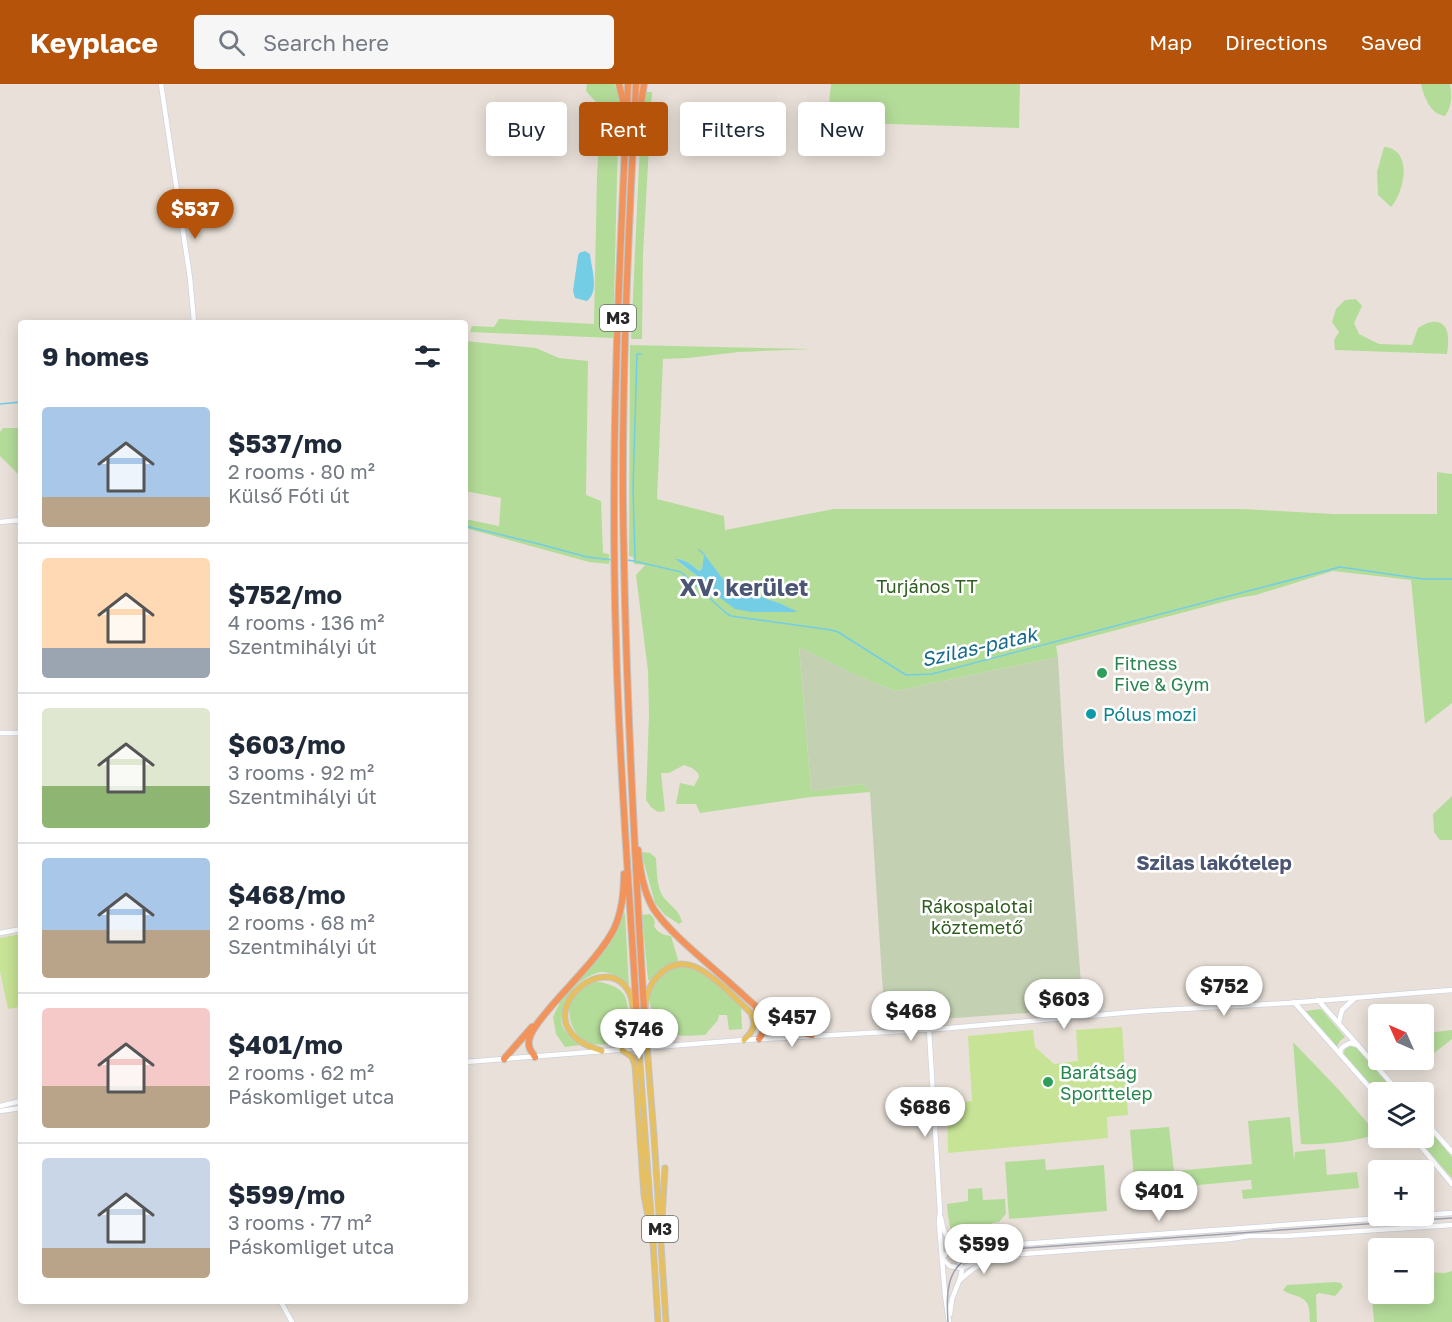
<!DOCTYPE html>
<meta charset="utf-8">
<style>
body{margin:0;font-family:"Golos Text",sans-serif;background:#f6f6f7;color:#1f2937;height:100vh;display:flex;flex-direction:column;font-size:22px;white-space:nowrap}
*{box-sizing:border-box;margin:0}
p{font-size:20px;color:#747a83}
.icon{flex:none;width:33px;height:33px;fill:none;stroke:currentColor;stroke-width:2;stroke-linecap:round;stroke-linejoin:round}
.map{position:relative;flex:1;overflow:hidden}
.details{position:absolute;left:18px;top:236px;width:450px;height:984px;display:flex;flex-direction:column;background:#fff;border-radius:6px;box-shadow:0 3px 15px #0003}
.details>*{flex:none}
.top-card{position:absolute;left:486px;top:18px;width:570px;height:54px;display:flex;gap:12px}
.needle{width:39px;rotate:315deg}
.fabs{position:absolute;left:1368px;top:920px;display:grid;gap:12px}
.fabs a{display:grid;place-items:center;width:66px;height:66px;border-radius:6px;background:#fff;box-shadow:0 3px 15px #0003;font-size:30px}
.price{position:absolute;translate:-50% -51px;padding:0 14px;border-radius:21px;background:#fff;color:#222;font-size:20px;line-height:39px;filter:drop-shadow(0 2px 3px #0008)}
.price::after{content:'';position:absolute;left:50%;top:36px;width:18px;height:14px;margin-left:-9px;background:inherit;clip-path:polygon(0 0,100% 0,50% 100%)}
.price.current{background:#b45309;color:#fff}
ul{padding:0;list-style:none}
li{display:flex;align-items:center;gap:18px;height:150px;padding:0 24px}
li+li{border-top:2px solid #e0e1e3}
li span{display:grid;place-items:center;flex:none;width:168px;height:120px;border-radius:6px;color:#555}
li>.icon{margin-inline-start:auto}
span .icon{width:72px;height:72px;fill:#fffc;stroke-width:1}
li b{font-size:26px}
h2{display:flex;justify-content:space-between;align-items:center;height:72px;padding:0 24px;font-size:26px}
.tag{padding:0 21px;border-radius:6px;background:#fff;box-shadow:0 3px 15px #0003;font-size:21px;line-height:54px}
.tag.current{background:#b45309;color:#fff}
header{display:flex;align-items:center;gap:36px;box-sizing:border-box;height:84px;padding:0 30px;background:#b45309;color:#fff}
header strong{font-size:28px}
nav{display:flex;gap:33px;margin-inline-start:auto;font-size:21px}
.search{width:420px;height:54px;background:#f6f6f7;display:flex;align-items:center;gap:15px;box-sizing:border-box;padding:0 21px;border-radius:6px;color:#747a83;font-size:22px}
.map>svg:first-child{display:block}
.green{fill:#b4dc99;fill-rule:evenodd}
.cemetery{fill:#c3d1b2}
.pitch{fill:#c7e395}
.water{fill:#72cde5}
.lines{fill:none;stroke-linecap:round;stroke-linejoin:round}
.stream{stroke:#72cde5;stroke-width:1.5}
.secondary-casing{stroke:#cfd3df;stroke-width:6}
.primary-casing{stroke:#c3c3c3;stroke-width:7}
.highway-casing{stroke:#c3c3c3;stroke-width:8}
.secondary{stroke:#fff;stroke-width:4.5}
.primary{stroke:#e6bf61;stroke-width:5}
.highway{stroke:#f2935b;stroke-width:6}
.tram{stroke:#9da1b0;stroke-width:1.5}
.primary-bridge-casing{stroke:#c3c3c3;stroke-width:7;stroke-linecap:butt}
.primary-bridge{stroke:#e6bf61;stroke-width:5}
.leisure-dot{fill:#2e9e5b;stroke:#fff;stroke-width:2}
.culture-dot{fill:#0f9aa8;stroke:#fff;stroke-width:2}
.labels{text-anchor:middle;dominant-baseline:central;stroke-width:5;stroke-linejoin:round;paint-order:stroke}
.shield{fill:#fff;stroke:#686868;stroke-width:1.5}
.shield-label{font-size:16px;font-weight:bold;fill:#272727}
.park-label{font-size:18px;fill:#2f5d1e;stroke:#fff}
.leisure-label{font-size:18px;fill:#27864d;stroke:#fff;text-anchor:start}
.culture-label{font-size:18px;fill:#0d838f;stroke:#fff;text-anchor:start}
.water-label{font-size:20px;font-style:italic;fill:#166a8c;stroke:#fff}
.neighbourhood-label{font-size:20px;font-weight:bold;fill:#4b5574;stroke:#fff}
.district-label{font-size:24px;font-weight:bold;fill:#4b5574;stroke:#fff}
</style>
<header>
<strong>Keyplace</strong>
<div class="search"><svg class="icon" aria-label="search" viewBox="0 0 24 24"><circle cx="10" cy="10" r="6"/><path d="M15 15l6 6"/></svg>Search here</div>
<nav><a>Map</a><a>Directions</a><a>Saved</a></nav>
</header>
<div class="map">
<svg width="1452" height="1238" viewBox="0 0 1452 1238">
<rect width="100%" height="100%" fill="#e9e1d9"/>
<g class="green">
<path d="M587,0H614L617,6L619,18L613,254L470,248L472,242L494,243L499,235L594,240L597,92L601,24L586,7Z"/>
<path d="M831,0H1020L1019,44L827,38Z"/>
<path d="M1421,0H1450C1452,12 1452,22 1445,32C1430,30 1424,13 1421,0Z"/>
<path d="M645,8H652L643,170L642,255H631L641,38Z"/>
<path d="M1384,63C1413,65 1405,107 1391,123L1378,111L1377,88Z"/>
<path d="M1356,215L1362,222L1354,239L1359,250L1379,260L1412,261L1418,244C1422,242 1427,238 1432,238C1451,236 1449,258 1447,270L1335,266L1334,256L1339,248L1332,238L1336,225L1345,216Z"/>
<path d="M465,257L536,264L559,274L588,277L586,411L601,417L603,469L609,470V480L589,478L465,444V435L499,442L501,414L465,407Z"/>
<path d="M630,261L813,265L739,268L688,274L663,275L657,415L724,432L725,446L834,425H1243L1334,430H1437V388L1452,390V619L1425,640L1411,496L1333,487L1256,511L1238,514L1056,562L1058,573L895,607L863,594L799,563L811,707L863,700L870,708L811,713L700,729L696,720H676L680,699L694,702L699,693L698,689L692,684L684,681L669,689H661L665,727L658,728L651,723L646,716L649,630L648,587L636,491L645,481L634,480L633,473L629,472ZM704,471L723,495L741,506L779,519L736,525L712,508L696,491L676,476C684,474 692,481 699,487L702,485Z"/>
<path d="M3,344H21V393L0,372V348Z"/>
<path d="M1452,712V756H1440L1434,748L1433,730Z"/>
<path d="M643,768L650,769L656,774C657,787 656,803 664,814C671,822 679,826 682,838L679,840L665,831L655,819L642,772L641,769Z"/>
<path d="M623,826L625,830L629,902C621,896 614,889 604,888C596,887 581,896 576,902C568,911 559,930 562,941C565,950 574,957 581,961L565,963L556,950L553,933L562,914L589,884Z"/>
<path d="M650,830L653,833L655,838L654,842C658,849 663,851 671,852L679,879C666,882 657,886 651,897L648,896L642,831Z"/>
<path d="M690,882L702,888L741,921L742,945L729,946L727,931H719L718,936L705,951L683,952L665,947C661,939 653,930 650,921C649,917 650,911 651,907C657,888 672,883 690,882Z"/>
<path d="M596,898C603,898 609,900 615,903C637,914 622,940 631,957C621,958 602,962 593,960C574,958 563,929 573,913C578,905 587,900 596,898Z"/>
<path d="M1321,925L1345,953L1340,957L1336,964L1305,927Z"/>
<path d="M1424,943H1425L1427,949L1452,946V955L1416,983L1409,975H1424Z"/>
<path d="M1293,958L1339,1006L1377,1050C1355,1058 1324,1061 1301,1060Z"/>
<path d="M1352,960L1355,961L1396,1008H1378V1010L1344,970C1344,964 1347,962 1352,960Z"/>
<path d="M1290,1033L1294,1076L1295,1068L1325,1065L1327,1091L1357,1088L1359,1104L1243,1115L1242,1106L1252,1105L1251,1096L1167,1104V1118L1136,1121L1130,1046L1169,1043L1174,1087L1252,1080L1248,1037Z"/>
<path d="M1424,1040L1452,1073V1094L1416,1053H1424Z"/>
<path d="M1045,1075L1046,1086L1104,1081L1107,1127L1009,1135L1005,1078Z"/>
<path d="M982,1104L983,1116L1005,1115L1006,1130L999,1138L992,1139L989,1144L990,1154C953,1160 950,1155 947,1120L968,1117V1105Z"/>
<path d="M1452,1187V1238H1374L1370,1192H1378V1209H1424V1188L1445,1189Z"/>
<path d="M1335,1198L1341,1199L1343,1203L1335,1212L1319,1209L1316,1211L1317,1238H1310C1309,1225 1311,1217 1297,1212C1291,1210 1287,1209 1283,1206L1287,1201Z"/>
</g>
<path class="cemetery" d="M799,563L863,594L895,607L1058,573L1064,678L1083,925L885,939L870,708L863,700L811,707Z"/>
<g class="pitch">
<path d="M21,850V932L19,923L8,925L0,887V854Z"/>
<path d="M1122,943L1128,1031L1107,1033L1108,1054L948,1069L947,1019L972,1017V1016L968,952L1033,946L1035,963L1054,980L1078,977L1076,946Z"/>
</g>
<g class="water">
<path d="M585,167L590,170C591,183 600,207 587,217L575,214L573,207L578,172L579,169Z"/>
<path d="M704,470L723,495L741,506L779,519L798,528H752L735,525L712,508L696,491L675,475C685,475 692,481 699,487L702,485Z"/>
</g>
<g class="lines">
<g class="stream">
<path d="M0,320L21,318"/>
<path d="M465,442L539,460L587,473L613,476"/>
<path d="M699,466L704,470"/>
<path d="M635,475L633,405L637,270H641"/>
<path d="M627,476L634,477L681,488L726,529L731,532L831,546L838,548L906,591L932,590L1340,483L1423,495H1452"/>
</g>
<defs>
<g id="secondary">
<path d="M161,0L190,194L194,238"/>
<path d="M0,438L21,436"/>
<path d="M0,649H21"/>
<path d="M0,849L21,845"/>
<path d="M1318,916L1399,1008"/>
<path d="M1294,918L1378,1013"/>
<path d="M1339,938L1342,926L1355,914"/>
<path d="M929,945L940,1128L939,1139L945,1211L949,1238"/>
<path d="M1340,970C1340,963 1344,962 1350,959L1358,961"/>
<path d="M465,978L744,956L938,945L1145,927L1289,919L1452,906"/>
<path d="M0,1022L21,1017"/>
<path d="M0,1027L21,1024"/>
<path d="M1424,1036L1452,1068"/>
<path d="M1413,1053L1452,1100"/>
<path d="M941,1134L943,1144L962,1184L961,1192L952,1215L950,1230"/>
<path d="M950,1154L957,1159L966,1161"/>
<path d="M942,1174L949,1167L960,1164L996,1160H1021L1452,1129"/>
<path d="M942,1174L950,1182L962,1184"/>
<path d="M962,1184L991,1172L1004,1170H1022L1230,1155L1249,1152H1285L1452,1141"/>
<path d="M961,1195L973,1185L994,1173"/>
<path d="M280,1216L292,1238"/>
</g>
<g id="primary">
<path d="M645,936C644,920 647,903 658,892C682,866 707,888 727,906C735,914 743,921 751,929C757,940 753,948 744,956"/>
<path d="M622,966L632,973L635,981L644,1111L653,1159"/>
<path d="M602,967C593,964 584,961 577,955C537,922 607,866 629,908C633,915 633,923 634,931"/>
<path d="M645,1051L651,1130"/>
<path d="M654,1052L666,1238"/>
<path d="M662,1134L665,1084"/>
<path d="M653,1158L658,1238"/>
</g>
<g id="highway">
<path d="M619,0L623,17L622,53"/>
<path d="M628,0C619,185 610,370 616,556C619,683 630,810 637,937"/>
<path d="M636,0C629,139 622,279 623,419C625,588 634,757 644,926"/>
<path d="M637,45L644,0"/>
<path d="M638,766C640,786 643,806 653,824C670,850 708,879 732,901C746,913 761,929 778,939C788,945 800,949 812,951"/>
<path d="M757,925C763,934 767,945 759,955"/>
<path d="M535,973C531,967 528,964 529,956C531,945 542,934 549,925C569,901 600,872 614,845C622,828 624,809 624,790"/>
<path d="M504,975L532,943"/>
</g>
</defs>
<use href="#secondary" class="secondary-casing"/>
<use href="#primary" class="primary-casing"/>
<use href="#highway" class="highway-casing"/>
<use href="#secondary" class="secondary"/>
<use href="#primary" class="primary"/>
<use href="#highway" class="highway"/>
<path class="tram" d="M948,1238C946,1205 946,1177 985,1167L1452,1134"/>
<defs>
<g id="primary-bridge">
<path d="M645,936L654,1052"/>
<path d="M637,937L645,1051"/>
</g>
</defs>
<use href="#primary-bridge" class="primary-bridge-casing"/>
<use href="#primary-bridge" class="primary-bridge"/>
</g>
<g class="leisure-dot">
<circle cx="1102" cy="589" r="6"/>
<circle cx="1048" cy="998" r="6"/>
</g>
<circle class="culture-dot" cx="1091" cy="630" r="6"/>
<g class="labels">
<g class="shield">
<rect x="600" y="221" width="36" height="26" rx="4.5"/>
<rect x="642" y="1132" width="36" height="26" rx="4.5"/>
</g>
<g class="shield-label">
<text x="618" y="234">M3</text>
<text x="660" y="1145">M3</text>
</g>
<g class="park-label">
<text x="927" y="502">Turjános TT</text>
<text x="977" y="822">Rákospalotai<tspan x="977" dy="21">köztemető</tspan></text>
</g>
<g class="leisure-label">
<text x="1114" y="579">Fitness<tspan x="1114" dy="21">Five &amp; Gym</tspan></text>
<text x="1060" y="988">Barátság<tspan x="1060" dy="21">Sporttelep</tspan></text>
</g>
<g class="culture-label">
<text x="1103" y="630">Pólus mozi</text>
</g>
<g class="water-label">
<text transform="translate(979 562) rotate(-13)">Szilas-patak</text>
</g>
<g class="neighbourhood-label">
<text x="1214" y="778">Szilas lakótelep</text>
</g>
<g class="district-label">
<text x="744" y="502">XV. kerület</text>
</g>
</g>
</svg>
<div class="fabs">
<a><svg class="needle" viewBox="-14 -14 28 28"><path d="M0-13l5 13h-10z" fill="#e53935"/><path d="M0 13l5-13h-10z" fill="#747a83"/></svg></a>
<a><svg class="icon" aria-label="layers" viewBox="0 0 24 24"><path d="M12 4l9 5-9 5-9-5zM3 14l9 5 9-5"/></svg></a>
<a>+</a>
<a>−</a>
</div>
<b class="price current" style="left:195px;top:156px">$537</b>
<b class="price" style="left:1224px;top:933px">$752</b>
<b class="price" style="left:1064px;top:946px">$603</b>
<b class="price" style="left:911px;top:958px">$468</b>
<b class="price" style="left:792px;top:964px">$457</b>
<b class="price" style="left:639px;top:976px">$746</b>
<b class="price" style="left:925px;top:1054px">$686</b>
<b class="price" style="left:1159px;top:1138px">$401</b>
<b class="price" style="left:984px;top:1191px">$599</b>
<div class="top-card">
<a class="tag">Buy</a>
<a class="tag current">Rent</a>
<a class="tag">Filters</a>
<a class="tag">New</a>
</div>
<section class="details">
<h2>9 homes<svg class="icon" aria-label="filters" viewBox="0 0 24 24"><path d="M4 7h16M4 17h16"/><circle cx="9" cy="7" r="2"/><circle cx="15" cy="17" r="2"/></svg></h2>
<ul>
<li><span style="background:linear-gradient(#a9c7e8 75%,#b9a48a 0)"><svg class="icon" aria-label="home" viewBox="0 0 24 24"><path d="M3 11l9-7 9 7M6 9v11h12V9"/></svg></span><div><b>$537/mo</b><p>2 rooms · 80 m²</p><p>Külső Fóti út</p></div></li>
<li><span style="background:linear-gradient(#ffd9b3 75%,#9aa5b1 0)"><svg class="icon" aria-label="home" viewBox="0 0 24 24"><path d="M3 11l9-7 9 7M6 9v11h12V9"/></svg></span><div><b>$752/mo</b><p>4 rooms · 136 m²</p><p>Szentmihályi út</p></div></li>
<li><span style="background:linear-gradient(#dfe7d0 65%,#8fb573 0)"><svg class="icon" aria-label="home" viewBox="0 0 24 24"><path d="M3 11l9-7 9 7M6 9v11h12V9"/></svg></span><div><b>$603/mo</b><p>3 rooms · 92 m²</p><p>Szentmihályi út</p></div></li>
<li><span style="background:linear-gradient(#a9c7e8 60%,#b9a48a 0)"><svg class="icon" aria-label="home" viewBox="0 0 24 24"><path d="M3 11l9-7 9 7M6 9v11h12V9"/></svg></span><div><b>$468/mo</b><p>2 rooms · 68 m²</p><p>Szentmihályi út</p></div></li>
<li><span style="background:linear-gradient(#f6c9c9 65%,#b9a48a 0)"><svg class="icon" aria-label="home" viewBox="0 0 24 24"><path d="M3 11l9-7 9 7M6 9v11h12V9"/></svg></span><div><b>$401/mo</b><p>2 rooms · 62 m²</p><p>Páskomliget utca</p></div></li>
<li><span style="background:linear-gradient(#c9d6e8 75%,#b9a48a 0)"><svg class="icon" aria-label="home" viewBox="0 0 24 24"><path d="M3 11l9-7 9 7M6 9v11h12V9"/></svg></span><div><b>$599/mo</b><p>3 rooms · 77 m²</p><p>Páskomliget utca</p></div></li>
</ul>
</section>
</div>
